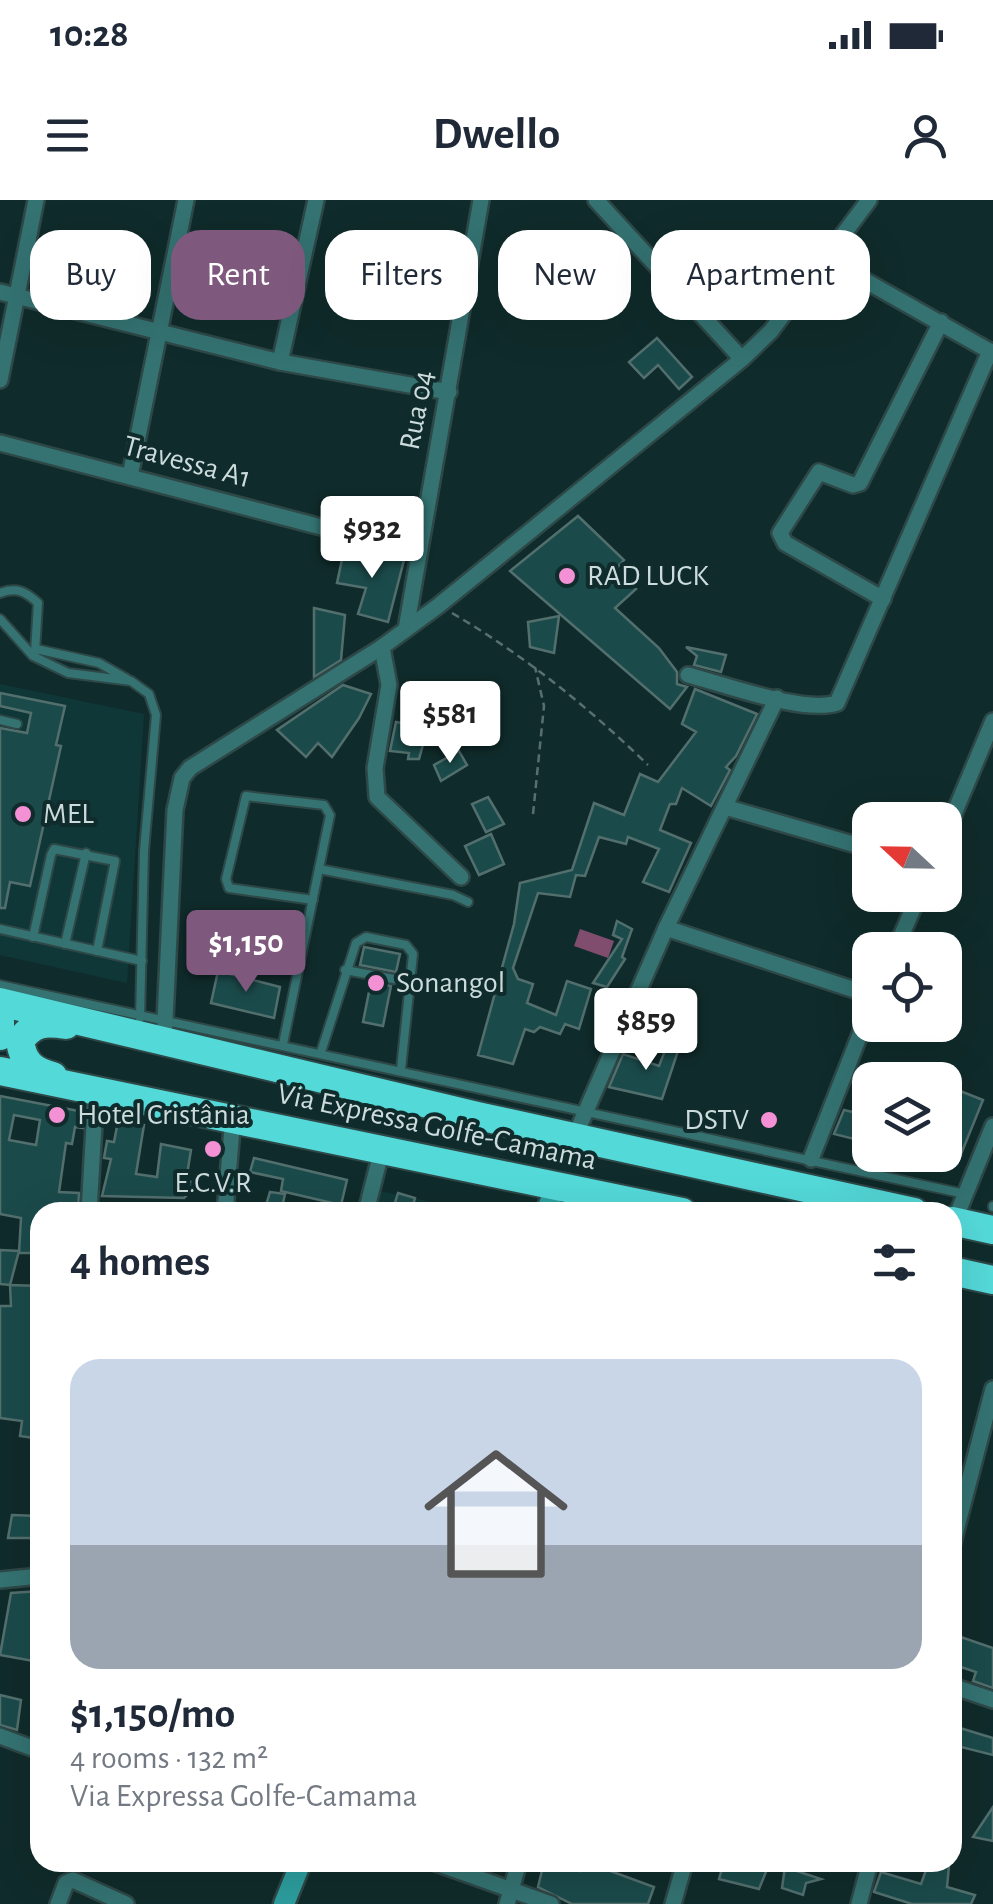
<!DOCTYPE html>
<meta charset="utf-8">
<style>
body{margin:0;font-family:"Alegreya Sans",sans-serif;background:#f2f2f3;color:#1f2937;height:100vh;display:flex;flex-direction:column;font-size:38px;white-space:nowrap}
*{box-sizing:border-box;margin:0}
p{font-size:32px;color:#747a83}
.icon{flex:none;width:55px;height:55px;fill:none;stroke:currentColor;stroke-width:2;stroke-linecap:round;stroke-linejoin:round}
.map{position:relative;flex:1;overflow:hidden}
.side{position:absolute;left:30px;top:1002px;width:932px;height:670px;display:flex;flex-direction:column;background:#fff;border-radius:30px;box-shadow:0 10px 40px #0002}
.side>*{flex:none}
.guide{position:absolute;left:30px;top:30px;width:935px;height:90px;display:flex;gap:20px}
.needle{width:65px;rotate:292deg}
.buttons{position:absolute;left:852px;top:602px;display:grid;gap:20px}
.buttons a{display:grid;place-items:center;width:110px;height:110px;border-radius:20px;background:#fff;box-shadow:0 10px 40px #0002;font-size:50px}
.price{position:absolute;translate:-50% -85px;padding:0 22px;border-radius:10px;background:#fff;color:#222;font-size:32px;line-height:65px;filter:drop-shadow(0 2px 5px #0008)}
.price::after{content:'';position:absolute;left:50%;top:60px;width:30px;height:22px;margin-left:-15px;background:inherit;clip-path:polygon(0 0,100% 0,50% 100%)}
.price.current{background:#7f587e;color:#fff}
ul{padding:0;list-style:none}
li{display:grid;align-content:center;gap:20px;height:530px;padding:0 40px}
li+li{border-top:2px solid #e0e1e3}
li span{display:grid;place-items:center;height:310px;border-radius:30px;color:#555}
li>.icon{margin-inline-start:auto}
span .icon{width:180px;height:180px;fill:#fffc;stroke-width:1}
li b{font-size:42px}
h2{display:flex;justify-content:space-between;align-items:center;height:120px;padding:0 40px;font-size:42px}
.tag{padding:0 35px;border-radius:30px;background:#fff;box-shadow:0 10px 40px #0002;font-size:35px;line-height:90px}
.tag.current{background:#7f587e;color:#fff}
.status{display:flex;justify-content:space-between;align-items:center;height:70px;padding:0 50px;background:#fff;direction:ltr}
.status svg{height:28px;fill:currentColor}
header{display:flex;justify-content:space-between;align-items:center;height:130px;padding:0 40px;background:#fff;font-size:45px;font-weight:700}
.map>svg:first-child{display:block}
.built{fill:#103737}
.water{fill:#804d6f}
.building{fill:#1b4a4a;stroke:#526f6e;stroke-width:2.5;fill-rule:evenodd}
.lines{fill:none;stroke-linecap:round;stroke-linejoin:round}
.lane-casing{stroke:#2e4747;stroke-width:12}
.street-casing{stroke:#2e4747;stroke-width:20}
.secondary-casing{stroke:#2e4747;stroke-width:25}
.highway-casing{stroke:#2e4747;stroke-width:32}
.path{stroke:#586f6f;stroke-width:2.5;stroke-dasharray:8 5;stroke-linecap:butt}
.lane{stroke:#347372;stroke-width:8}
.street{stroke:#347372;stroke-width:15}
.secondary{stroke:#2d9e9e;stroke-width:20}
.highway{stroke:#54d9d9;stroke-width:28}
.poi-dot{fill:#f491d4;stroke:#102b2b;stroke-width:4}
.labels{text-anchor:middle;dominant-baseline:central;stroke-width:8;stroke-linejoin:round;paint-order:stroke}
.street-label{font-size:30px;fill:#ccdbdb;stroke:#102b2b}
.poi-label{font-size:30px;fill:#ccdbdb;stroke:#102b2b;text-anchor:start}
</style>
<div class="status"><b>10:28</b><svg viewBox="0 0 49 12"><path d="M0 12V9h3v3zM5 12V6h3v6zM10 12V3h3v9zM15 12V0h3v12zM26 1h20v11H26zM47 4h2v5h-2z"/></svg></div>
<header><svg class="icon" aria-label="menu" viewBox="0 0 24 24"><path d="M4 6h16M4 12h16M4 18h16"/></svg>Dwello<svg class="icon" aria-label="person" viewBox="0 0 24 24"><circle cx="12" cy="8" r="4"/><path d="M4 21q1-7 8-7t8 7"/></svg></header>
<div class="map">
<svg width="993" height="1704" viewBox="0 0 993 1704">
<rect width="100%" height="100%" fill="#102b2b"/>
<g class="built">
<path d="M0,484L144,514L127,783L0,755Z"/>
<path d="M380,991L478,1012H375Z"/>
</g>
<path class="water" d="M580,729L614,741L608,758L574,746Z"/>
<g class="building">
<path d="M657,138L692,177L679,189L658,165L644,178L629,162Z"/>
<path d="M578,316L624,360L616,369L636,389L615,408L659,448L677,472V484L687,487L670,509L510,371Z"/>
<path d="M344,350L404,360L388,422L358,414L366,388L337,383Z"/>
<path d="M314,408L345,415L341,460L314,477Z"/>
<path d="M559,416L554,453L530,447L528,422Z"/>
<path d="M686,447L726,455L721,472L694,465L697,456Z"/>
<path d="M343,485L371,494L359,518L332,557L318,543L306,557L277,530Z"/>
<path d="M427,486L431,510H425L417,533L424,541L419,559H408L409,553L390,551L396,522L408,524L404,489Z"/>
<path d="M695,489L757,514L736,556L726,567L730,570L711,606L682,588L676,604H670L660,630L691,643L669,692L643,682L659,649L628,637L626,644L599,637L585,676L576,675L570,697L538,693L513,768L518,779L533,784L527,803L556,815L567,781L591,789L579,829L565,824L560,834L540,827L534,832L525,829L513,864L478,855L514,724L520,683L572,670L594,603L624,615L640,574L658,582L696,532L682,524Z"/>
<path d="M0,493L65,506L56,545L61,546L30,686L10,682L5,708H0V528L27,533L31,513L0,506Z"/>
<path d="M459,551L467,565L441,581L434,565Z"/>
<path d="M488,597L504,624L486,632L472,604Z"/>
<path d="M491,634L504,664L479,675L465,646Z"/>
<path d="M617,721L632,729L622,757L625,759L607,787L593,783L622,739L613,735Z"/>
<path d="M364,747L400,754L396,772L360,765Z"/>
<path d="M218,771L280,787L274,818L211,803Z"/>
<path d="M371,782L391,786L383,826L363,822Z"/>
<path d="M670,838L681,842L662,899L609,887L623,854L659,866Z"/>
<path d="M945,885L983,900L957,964L945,962Z"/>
<path d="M0,896L84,912L83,928L75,927L72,944L66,943L59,992L79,993L78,1012H40V1053H19L21,1018L0,1014ZM14,915L40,920L36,945L9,940Z"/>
<path d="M844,910L870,916V943L834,934Z"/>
<path d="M118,921L144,925L136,974L157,977L161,944L191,950L186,981L199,983L184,998L102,996L111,959L104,958L107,941L114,942Z"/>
<path d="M254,958L347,980L341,1005L281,991L283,979L250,972Z"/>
<path d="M270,992L285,994L281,1012H264Z"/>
<path d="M398,993L415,998L411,1012H392Z"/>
<path d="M0,1050L19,1051L10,1085L0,1084Z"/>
<path d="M10,1085L40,1086V1239L20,1236L22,1221L0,1218V1106H11Z"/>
<path d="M12,1315L38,1316L37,1338H8Z"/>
<path d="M40,1391L39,1462L0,1455L11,1393Z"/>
<path d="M952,1434L993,1448V1488L973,1481L976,1472L952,1464Z"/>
<path d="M0,1495L21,1500L17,1530L0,1525Z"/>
<path d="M960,1528L993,1538V1555L953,1545Z"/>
<path d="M993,1607V1641L973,1637Z"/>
<path d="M544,1662L580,1671L586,1662L654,1687L648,1704H572L538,1687Z"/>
<path d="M724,1662H770L759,1689L719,1679Z"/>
<path d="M929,1662L949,1666L947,1687L975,1695L971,1704H912L874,1692L881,1672L921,1684Z"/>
<path d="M785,1667L821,1679L806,1683L803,1695L782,1688Z"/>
</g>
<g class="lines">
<defs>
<g id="lane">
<path d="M0,393C17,387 25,391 38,403L35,452"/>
<path d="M0,419L33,456L68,473L131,481L149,494L156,515L144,651L140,818"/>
<path d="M36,449L99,463L127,479"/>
<path d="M0,520L17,524"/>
<path d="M319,669L453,695L468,702"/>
<path d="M0,729L142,761"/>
<path d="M33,737L51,655L54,649L115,661L97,751"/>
<path d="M65,744L86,653"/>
<path d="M345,770L410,782"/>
<path d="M0,785L965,994"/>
<path d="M283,844L330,615L324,605L246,596L226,679L229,688L313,700"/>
<path d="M321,852L356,743L366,737L406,745L413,754L401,869"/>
<path d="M993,1006V1007"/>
</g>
<g id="street">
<path d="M596,0L742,159"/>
<path d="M827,59L993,153"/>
<path d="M0,92L280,162L449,192"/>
<path d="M280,162L316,0"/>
<path d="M0,180L36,0"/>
<path d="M0,243L417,352"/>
<path d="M130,276L186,0"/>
<path d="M883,399L785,343L780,333L819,272L853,285L860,283L941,122"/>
<path d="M406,429L481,0"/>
<path d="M382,447L389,485L375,568L377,597L461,677"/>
<path d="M688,475C724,484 803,514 837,503L990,151"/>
<path d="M725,607L870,649"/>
<path d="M945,635L993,521"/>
<path d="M666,728L870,795"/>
<path d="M895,750L919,695"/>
<path d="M164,841L175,610L182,578L190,568L382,447L438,406L742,159L771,131L869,0"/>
<path d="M575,936L666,728L777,498"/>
<path d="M811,959L870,809"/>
<path d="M89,1012L96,891"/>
<path d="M225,1012L233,917"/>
<path d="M366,1012L382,949"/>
<path d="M954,1022L993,926"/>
<path d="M952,1346L993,1189"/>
<path d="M0,1380L40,1376"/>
<path d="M952,1486L993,1500"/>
<path d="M0,1536L40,1551"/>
<path d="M433,1662L551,1704"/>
<path d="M58,1704L66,1683L73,1680L126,1704"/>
<path d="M507,1704L519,1662"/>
<path d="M673,1704L685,1662"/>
<path d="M859,1704L870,1662"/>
</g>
<g id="secondary">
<path d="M546,1012L556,986"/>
<path d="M284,1704L301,1662"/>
</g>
<g id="highway">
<path d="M0,802L478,916L914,1012"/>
<path d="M0,821V836"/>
<path d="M0,871L682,1012"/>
<path d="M53,876C32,871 23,862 20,841C33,822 45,822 66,825"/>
<path d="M952,1021L993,1030"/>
<path d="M952,1071L993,1080"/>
</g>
</defs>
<use href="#lane" class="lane-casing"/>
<use href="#street" class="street-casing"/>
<use href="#secondary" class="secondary-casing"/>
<use href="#highway" class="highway-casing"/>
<g class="path">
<path d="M452,413C525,456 587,506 648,565"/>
<path d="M533,614L544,506L535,467"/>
</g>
<use href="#lane" class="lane"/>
<use href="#street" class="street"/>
<use href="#secondary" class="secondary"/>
<use href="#highway" class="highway"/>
</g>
<g class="poi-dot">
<circle cx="567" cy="376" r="10"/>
<circle cx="23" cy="614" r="10"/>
<circle cx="376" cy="783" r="10"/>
<circle cx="57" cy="915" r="10"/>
<circle cx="769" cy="920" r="10"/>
<circle cx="213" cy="949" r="10"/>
</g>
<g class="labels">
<g class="street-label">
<text transform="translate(417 210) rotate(-79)">Rua 04</text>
<text transform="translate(187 262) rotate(15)">Travessa A1</text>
<text transform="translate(437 927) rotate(12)">Via Expressa Golfe-Camama</text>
</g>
<g class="poi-label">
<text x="587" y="376">RAD LUCK</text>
<text x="43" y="614">MEL</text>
<text x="396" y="783">Sonangol</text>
<text x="77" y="915">Hotel Cristânia</text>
<text x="749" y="920" text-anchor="end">DSTV</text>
<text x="213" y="983" text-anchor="middle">E.C.V.R</text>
</g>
</g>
</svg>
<div class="buttons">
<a><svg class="needle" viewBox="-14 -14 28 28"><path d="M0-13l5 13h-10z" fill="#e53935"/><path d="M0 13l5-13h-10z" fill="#747a83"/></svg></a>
<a><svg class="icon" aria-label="locate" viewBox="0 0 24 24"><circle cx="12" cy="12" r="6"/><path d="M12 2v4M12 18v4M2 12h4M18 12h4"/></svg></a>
<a><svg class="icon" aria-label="layers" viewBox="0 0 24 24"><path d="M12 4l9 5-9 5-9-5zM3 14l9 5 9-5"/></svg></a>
</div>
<b class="price" style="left:372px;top:381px">$932</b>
<b class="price" style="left:450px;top:566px">$581</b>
<b class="price current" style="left:246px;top:795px">$1,150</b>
<b class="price" style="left:646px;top:873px">$859</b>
<div class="guide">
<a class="tag">Buy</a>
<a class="tag current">Rent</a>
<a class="tag">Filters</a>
<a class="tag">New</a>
<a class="tag">Apartment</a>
</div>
<section class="side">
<h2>4 homes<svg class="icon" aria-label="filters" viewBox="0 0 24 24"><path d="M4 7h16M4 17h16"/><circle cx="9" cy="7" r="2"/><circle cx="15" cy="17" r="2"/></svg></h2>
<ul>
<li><span style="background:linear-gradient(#c9d6e8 60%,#9aa5b1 0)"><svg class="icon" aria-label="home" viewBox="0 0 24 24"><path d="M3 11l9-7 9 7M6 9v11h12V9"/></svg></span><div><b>$1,150/mo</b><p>4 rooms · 132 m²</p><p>Via Expressa Golfe-Camama</p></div></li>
</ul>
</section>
</div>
